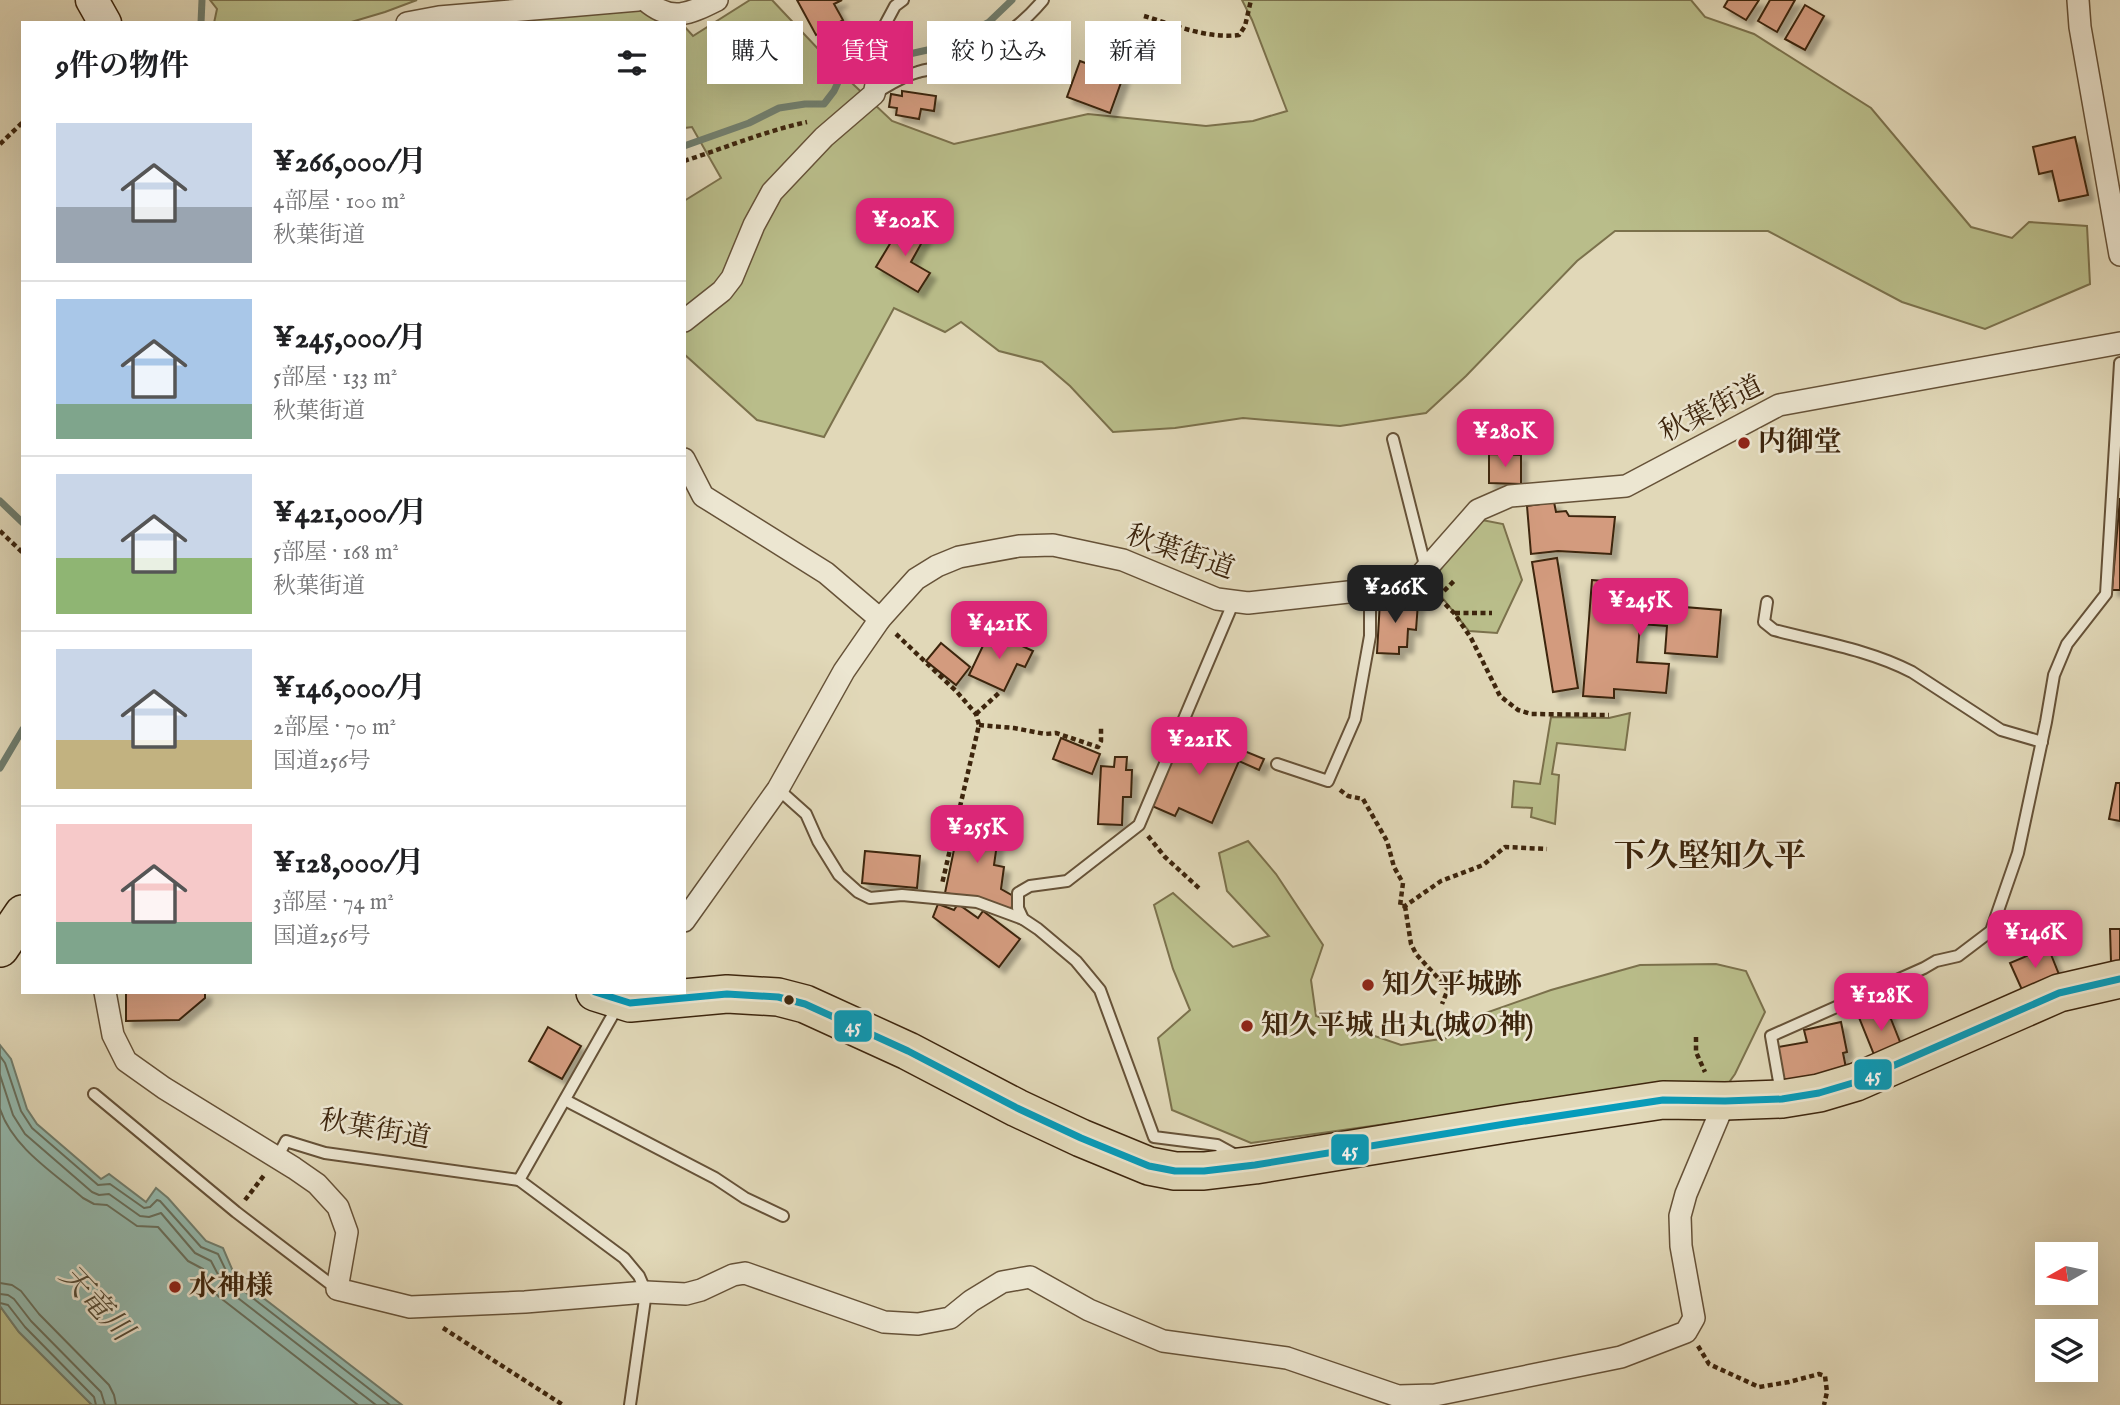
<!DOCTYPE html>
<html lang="ja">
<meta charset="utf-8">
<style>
body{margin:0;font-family:"IM FELL English","Noto Serif JP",serif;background:#f2f2f2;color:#202124;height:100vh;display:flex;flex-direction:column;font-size:26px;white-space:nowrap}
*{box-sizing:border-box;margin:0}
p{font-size:23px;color:#757577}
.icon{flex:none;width:38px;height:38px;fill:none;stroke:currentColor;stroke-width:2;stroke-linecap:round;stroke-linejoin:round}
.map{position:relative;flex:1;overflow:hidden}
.sheet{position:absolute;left:21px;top:21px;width:665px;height:973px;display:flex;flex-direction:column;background:#fff;border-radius:0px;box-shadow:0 7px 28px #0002}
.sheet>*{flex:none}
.banner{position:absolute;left:707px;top:21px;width:665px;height:63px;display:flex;gap:14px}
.needle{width:46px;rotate:261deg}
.controls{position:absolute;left:2035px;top:1242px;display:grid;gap:14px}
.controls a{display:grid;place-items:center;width:63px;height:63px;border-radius:0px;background:#fff;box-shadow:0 7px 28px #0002;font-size:35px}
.price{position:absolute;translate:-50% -60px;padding:0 16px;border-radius:14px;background:#db2777;color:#fff;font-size:23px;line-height:46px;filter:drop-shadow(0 2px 4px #0008)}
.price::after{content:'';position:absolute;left:50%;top:42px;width:21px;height:16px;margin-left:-10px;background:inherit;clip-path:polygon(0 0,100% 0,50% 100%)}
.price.on{background:#222;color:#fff}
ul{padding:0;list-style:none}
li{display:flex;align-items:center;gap:21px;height:175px;padding:0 35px}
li+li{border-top:2px solid #e0e0e0}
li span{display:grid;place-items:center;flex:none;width:196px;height:140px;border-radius:0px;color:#555}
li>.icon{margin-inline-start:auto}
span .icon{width:84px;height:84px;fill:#fffc;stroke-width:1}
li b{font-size:30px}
h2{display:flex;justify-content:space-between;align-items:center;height:84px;padding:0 35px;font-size:30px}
.tag{padding:0 24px;border-radius:0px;background:#fff;box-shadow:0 7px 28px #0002;font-size:24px;line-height:63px}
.tag.on{background:#db2777;color:#fff}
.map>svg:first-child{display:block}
.green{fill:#b9bd8a;stroke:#7b714c;stroke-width:2}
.water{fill:#94baaf;stroke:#717e6e;stroke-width:2}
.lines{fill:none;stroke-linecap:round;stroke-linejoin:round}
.shore{stroke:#68705e;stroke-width:2}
.stream{stroke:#717e6e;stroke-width:7}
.building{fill:#d39b7e;stroke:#3d250d;stroke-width:2;filter:url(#shadow)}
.service-casing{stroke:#665238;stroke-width:14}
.minor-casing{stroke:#665238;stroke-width:24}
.secondary-casing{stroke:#3d250d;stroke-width:35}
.trunk-casing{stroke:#3d250d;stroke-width:40}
.path{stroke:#3d250d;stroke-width:4.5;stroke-dasharray:5 3.5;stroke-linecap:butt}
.service{stroke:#ece6d1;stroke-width:10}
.minor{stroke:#ece6d1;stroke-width:21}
.secondary{stroke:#ece6d1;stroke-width:32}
.trunk{stroke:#e1d8b8;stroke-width:37}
.bus-1-casing{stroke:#ece6d1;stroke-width:12}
.bus-1{stroke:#069cbb;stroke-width:7}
.poi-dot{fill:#8f2418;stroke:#ece6d1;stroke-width:2.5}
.bus-dot{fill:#3d250d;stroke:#ece6d1;stroke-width:2.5}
.labels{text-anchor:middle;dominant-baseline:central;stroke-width:5;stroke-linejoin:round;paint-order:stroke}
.street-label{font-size:28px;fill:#3d250d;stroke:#ece6d1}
.poi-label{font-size:28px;font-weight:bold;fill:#3d250d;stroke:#ece6d1;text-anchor:start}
.water-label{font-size:30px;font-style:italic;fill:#534a36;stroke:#ece6d1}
.quarter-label{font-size:32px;font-weight:bold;fill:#3d250d;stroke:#ece6d1}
.line-badge{stroke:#ece6d1;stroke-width:2.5}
.badge-label{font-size:19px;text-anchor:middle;font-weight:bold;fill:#fff}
</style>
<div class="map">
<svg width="2120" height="1405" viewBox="0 0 2120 1405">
<defs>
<filter id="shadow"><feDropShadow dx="6" dy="6" stdDeviation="2" flood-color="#0004"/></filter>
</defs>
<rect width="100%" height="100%" fill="#e1d8b8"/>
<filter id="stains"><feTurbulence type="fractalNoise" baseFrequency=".00286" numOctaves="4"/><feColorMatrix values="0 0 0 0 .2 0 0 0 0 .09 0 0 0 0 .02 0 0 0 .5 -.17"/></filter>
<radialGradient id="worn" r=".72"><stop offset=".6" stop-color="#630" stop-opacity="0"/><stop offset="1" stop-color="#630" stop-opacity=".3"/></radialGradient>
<g class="green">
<path d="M210,0H417L385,12L348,23H214L217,9Z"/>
<path d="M516,0H664L682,23H501Z"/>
<path d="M750,0H772L837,69L892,121L954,144L1088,114L1206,126L1253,121L1287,111L1252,20L1242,0H1691L1705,17L1754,34L1871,108L1971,227L2012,238L2029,222L2087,226L2090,284L1985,329L1902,302L1768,231H1615L1577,261L1466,376L1426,413L1340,426L1243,418L1175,428L1113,432L1070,386L1042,362L999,351L961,322L945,332L894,308L824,437L757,420L684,354V201L721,178L692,127L684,128V26L693,36Z"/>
<path d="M1482,520L1503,524L1522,580L1497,633L1469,631L1437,591L1441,563Z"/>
<path d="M1630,713L1625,750L1557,743L1552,774L1559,775L1555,824L1531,817L1532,808L1512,807L1514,781L1540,784L1551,717L1609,718Z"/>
<path d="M1248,841L1276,874L1323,945L1311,980L1316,1016L1401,1045L1447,1038L1460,1022L1551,990L1640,965L1716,964L1746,971L1765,1012L1735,1074L1725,1088L1500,1108L1251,1143L1172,1110L1158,1038L1190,1010L1173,969L1154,905L1173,893L1233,947L1269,936L1227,891L1219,853Z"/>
<path d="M0,1306L19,1332L92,1405H0Z"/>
</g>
<path class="water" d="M0,1045L11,1059L27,1109L37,1124L101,1179L109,1174L146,1202L156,1188L168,1198L206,1241L223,1248L235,1276L402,1405H92L19,1332L0,1306Z"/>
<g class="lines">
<g class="shore">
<path d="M0,1056L5,1063L21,1111L32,1128L98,1185L110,1184L144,1208L150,1207L157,1200L160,1201L201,1247L218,1254L231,1281L390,1405"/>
<path d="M0,1075L13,1115L25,1134L92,1192L99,1195L109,1194L140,1216L149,1217L161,1213L195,1253L211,1261L225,1288L376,1405"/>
<path d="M0,1109C13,1148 54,1173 83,1198L94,1204L107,1205L137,1226L158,1227L188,1261L203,1269L211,1287L218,1296L358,1405"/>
<path d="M0,1283L12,1285L21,1291L39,1314L109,1385L114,1395L116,1405"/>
<path d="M0,1294L8,1295L14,1299L31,1321L101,1392L105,1405"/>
<path d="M0,1303L8,1305L25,1327L94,1397L96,1405"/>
</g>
<g class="stream">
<path d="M201,23L202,0"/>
<path d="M684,146L749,123L779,108L805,104H824L834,91L841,76L855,66L941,47L989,22L1012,0"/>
<path d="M0,501L23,523"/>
<path d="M0,768L23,729"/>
</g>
</g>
<g class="building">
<path d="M797,0H842L834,4L843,20L816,35Z"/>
<path d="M1728,0H1759L1746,20L1724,7Z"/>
<path d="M1770,0H1795L1777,32L1758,21Z"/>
<path d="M1805,5L1824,16L1805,50L1785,39Z"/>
<path d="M1080,61L1123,77L1110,113L1067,97Z"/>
<path d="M902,91L936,96L934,111L921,109L919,119L896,115L897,108L889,107L891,94L902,96Z"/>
<path d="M2075,137L2088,195L2059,201L2052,171L2039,174L2033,147Z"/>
<path d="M903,222L926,235L911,262L930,273L918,292L876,267Z"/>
<path d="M1489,454L1521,455V484L1489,483Z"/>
<path d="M2120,498V590H2112Z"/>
<path d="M1554,502L1556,512L1566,511L1569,516L1615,517L1611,554L1558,551L1531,554L1527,506Z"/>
<path d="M1557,558L1578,688L1553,692L1532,562Z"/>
<path d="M1592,580L1614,582V589L1673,593L1672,606L1721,610L1717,657L1665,653L1667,626L1640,624L1637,662L1669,664L1666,693L1614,689V698L1583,696Z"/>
<path d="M1380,601L1418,603L1416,630L1408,629L1407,647H1399V654L1377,653Z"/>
<path d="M990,631L1033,651L1025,667L1017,664L1004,691L969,675Z"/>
<path d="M941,643L970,667L956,685L926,661Z"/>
<path d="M1189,722L1207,730L1201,743L1238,759L1242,750L1264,759L1259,770L1239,761L1212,823L1179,808L1175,816L1152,806Z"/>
<path d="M1061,738L1100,754L1092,774L1053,759Z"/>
<path d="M1115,757H1127L1126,770H1132L1131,797H1123L1122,825L1098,824L1101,766L1114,767Z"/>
<path d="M2116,783H2120V821L2109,819Z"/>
<path d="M962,811L979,814V828L999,830L994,865L1004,867L1001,889L1015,897L1010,912L979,899L945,893Z"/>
<path d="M865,851L920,856L917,888L862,883Z"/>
<path d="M938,904L954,910L958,904L978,918L983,911L1020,939L999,967L933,917Z"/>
<path d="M2110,929H2120V962H2111Z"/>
<path d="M2048,947L2060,977L2023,992L2010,963Z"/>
<path d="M126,992H205V998L179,1020L126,1021Z"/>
<path d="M1885,1004L1904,1052L1877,1062L1858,1015Z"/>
<path d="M1841,1022L1847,1052L1843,1053L1847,1073L1785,1085L1778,1047L1807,1042L1804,1030Z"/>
<path d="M548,1027L581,1046L562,1079L529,1061Z"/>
</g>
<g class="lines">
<defs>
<g id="service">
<path d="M873,47L895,6L903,0"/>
<path d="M874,94C888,86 902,76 918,72C927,69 936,69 945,66C982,54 1018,30 1043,0"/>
<path d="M1393,439L1426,569"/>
<path d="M1234,601L1139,825L1067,881L1030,886L1018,893V908L1023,919L1038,929L1076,961L1100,990L1154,1137L1217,1145L1237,1156"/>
<path d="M1767,602L1764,622L1774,630C1820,642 1870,650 1912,672L2001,730L2042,742"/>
<path d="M1277,764L1328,781L1355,719L1370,636V589"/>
<path d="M778,789L806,814L818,841L839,875L858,892L870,898L902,895L977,902L1023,919"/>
<path d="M1781,1093L1771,1036L1924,968L1936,961L1958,956L1991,931L2018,853L2046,722L2054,675L2067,644L2106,594L2120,363"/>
<path d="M94,1094L236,1212L337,1289"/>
<path d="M565,1100L715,1178L745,1198L783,1216"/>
<path d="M277,1158L286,1141L325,1153L519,1180L619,1004"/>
<path d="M519,1180L624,1258L639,1276L646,1292L630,1405"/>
</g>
<g id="minor">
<path d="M645,0C671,23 689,14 717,0"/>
<path d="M2078,0L2080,27L2120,255"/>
<path d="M407,23L439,17L638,0"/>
<path d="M684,321L722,291L732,278L754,225L772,192L824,137L874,94L878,76L873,47"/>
<path d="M684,459L703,496L826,573L880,619"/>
<path d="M684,921L778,789L844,671L880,619L916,579L937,566L959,557L1019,546L1053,545L1123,560L1217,599L1248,603L1412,585L1478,510L1510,496L1626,486L1779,405L2120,343"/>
<path d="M105,992L113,1035L126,1061L164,1088L294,1168L317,1184L338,1207L347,1232L337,1289L410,1307L525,1302L646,1292L686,1294L701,1290L733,1275L745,1273L884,1322L918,1324L950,1318L971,1301L1002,1282L1030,1277L1089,1310L1163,1341L1287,1358L1398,1396L1435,1395L1621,1357L1686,1332L1694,1318L1681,1246L1680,1216L1686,1194L1725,1101"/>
</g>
<path id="secondary" d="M92,0L105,23"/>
<g id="trunk">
<path d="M0,948L23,914"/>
<path d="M595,992L630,1003L727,994L778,997L805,1004L908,1051L1017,1108L1081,1138L1149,1166L1175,1171H1204L1255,1165L1505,1124L1663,1100L1725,1101L1782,1099L1819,1093L1856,1082L2059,993L2120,979"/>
</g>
</defs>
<use href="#service" class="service-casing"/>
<use href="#minor" class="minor-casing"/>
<use href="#secondary" class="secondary-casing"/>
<use href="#trunk" class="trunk-casing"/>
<g class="path">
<path d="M1144,16C1174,25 1207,39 1239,35L1245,26L1251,0"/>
<path d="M0,144L23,122"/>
<path d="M684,161C725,148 765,131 807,122"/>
<path d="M0,531L23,553"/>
<path d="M1432,594L1438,597L1454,613L1471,638L1500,696L1518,710L1531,714L1609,715"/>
<path d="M1438,597L1454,581"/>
<path d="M1455,613H1492"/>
<path d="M896,634L957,692L976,714L979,725L942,884"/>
<path d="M976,714L1000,692"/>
<path d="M979,725L1014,728L1045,734L1056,733L1098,747L1101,741V727"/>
<path d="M1340,790L1348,796L1363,799L1387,841L1394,867L1403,883L1400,906H1405L1441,881L1483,865L1505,847L1547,849"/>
<path d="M1148,836L1165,857L1201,890"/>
<path d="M1405,906L1411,944L1416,954L1448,989L1442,1004"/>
<path d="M1696,1037V1052L1705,1072"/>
<path d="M245,1200L265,1174"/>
<path d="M443,1328L563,1405"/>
<path d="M1698,1346L1709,1364L1759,1387L1789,1382L1819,1374L1825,1376L1827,1392L1824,1405"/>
</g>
<use href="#service" class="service"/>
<use href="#minor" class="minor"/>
<use href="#secondary" class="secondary"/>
<use href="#trunk" class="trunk"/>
<defs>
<path id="bus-1" d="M595,992L630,1003L727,994L778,997L805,1004L908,1051L1017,1108L1081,1138L1149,1166L1175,1171H1204L1255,1165L1505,1124L1663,1100L1725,1101L1782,1099L1819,1093L1856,1082L2059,993L2120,979"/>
</defs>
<use href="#bus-1" class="bus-1-casing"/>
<use href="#bus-1" class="bus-1"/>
</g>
<g class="poi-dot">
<circle cx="1744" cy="443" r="7"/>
<circle cx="1368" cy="985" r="7"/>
<circle cx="1247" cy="1026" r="7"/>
<circle cx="175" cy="1287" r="7"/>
</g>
<circle class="bus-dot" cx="789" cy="1000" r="6"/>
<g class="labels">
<g class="street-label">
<text transform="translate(1712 410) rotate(-27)">秋葉街道</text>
<text transform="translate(1180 553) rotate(19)">秋葉街道</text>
<text transform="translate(375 1130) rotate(10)">秋葉街道</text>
</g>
<g class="poi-label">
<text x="1758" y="443">内御堂</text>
<text x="1382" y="985">知久平城跡</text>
<text x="1261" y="1026">知久平城 出丸(城の神)</text>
<text x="189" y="1287">水神様</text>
</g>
<g class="water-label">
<text transform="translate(95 1304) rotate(47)">天竜川</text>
</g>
<g class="quarter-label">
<text x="1710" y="857">下久堅知久平</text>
</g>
</g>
<g class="line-badge">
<rect x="833" y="1009" width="40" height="34" rx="7" fill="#069cbb"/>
<rect x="1853" y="1058" width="40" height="33" rx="7" fill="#069cbb"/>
<rect x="1330" y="1133" width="40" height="33" rx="7" fill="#069cbb"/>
</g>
<g class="badge-label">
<text x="853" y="1032">45</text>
<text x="1873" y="1081">45</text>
<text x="1350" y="1156">45</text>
</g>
<rect width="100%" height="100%" filter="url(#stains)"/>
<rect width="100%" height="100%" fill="url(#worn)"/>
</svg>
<div class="controls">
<a><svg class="needle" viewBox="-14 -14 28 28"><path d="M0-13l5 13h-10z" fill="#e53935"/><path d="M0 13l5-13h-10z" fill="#757577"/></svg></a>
<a><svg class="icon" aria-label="layers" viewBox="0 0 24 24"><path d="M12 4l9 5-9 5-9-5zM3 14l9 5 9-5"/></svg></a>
</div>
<b class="price" style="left:905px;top:258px">¥202K</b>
<b class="price" style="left:1505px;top:469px">¥280K</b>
<b class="price on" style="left:1395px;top:625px">¥266K</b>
<b class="price" style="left:1640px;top:638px">¥245K</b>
<b class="price" style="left:999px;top:661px">¥421K</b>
<b class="price" style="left:1199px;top:777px">¥221K</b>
<b class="price" style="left:977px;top:865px">¥255K</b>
<b class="price" style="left:2035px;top:970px">¥146K</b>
<b class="price" style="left:1881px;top:1033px">¥128K</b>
<div class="banner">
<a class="tag">購入</a>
<a class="tag on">賃貸</a>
<a class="tag">絞り込み</a>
<a class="tag">新着</a>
</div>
<section class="sheet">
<h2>9件の物件<svg class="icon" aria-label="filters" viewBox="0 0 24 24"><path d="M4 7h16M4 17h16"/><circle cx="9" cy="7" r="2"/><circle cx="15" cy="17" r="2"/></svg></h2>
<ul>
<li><span style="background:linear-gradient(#c9d6e8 60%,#9aa5b1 0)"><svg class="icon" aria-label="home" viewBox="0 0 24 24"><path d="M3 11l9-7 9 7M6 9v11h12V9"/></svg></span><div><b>¥266,000/月</b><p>4部屋 · 100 m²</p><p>秋葉街道</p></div></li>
<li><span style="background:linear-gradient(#a9c7e8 75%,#7fa58c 0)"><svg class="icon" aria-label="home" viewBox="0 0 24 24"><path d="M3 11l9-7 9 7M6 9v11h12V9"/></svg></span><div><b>¥245,000/月</b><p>5部屋 · 133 m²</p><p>秋葉街道</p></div></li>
<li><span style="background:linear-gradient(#c9d6e8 60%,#8fb573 0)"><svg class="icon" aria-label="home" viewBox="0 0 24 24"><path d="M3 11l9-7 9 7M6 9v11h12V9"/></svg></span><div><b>¥421,000/月</b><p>5部屋 · 168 m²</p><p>秋葉街道</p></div></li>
<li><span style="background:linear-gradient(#c9d6e8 65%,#c2b280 0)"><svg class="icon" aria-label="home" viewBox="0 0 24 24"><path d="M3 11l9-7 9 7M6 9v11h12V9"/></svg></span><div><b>¥146,000/月</b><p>2部屋 · 70 m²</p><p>国道256号</p></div></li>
<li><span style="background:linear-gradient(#f6c9c9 70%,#7fa58c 0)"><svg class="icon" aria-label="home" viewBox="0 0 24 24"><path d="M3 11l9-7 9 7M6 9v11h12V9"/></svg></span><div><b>¥128,000/月</b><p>3部屋 · 74 m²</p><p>国道256号</p></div></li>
</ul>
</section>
</div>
